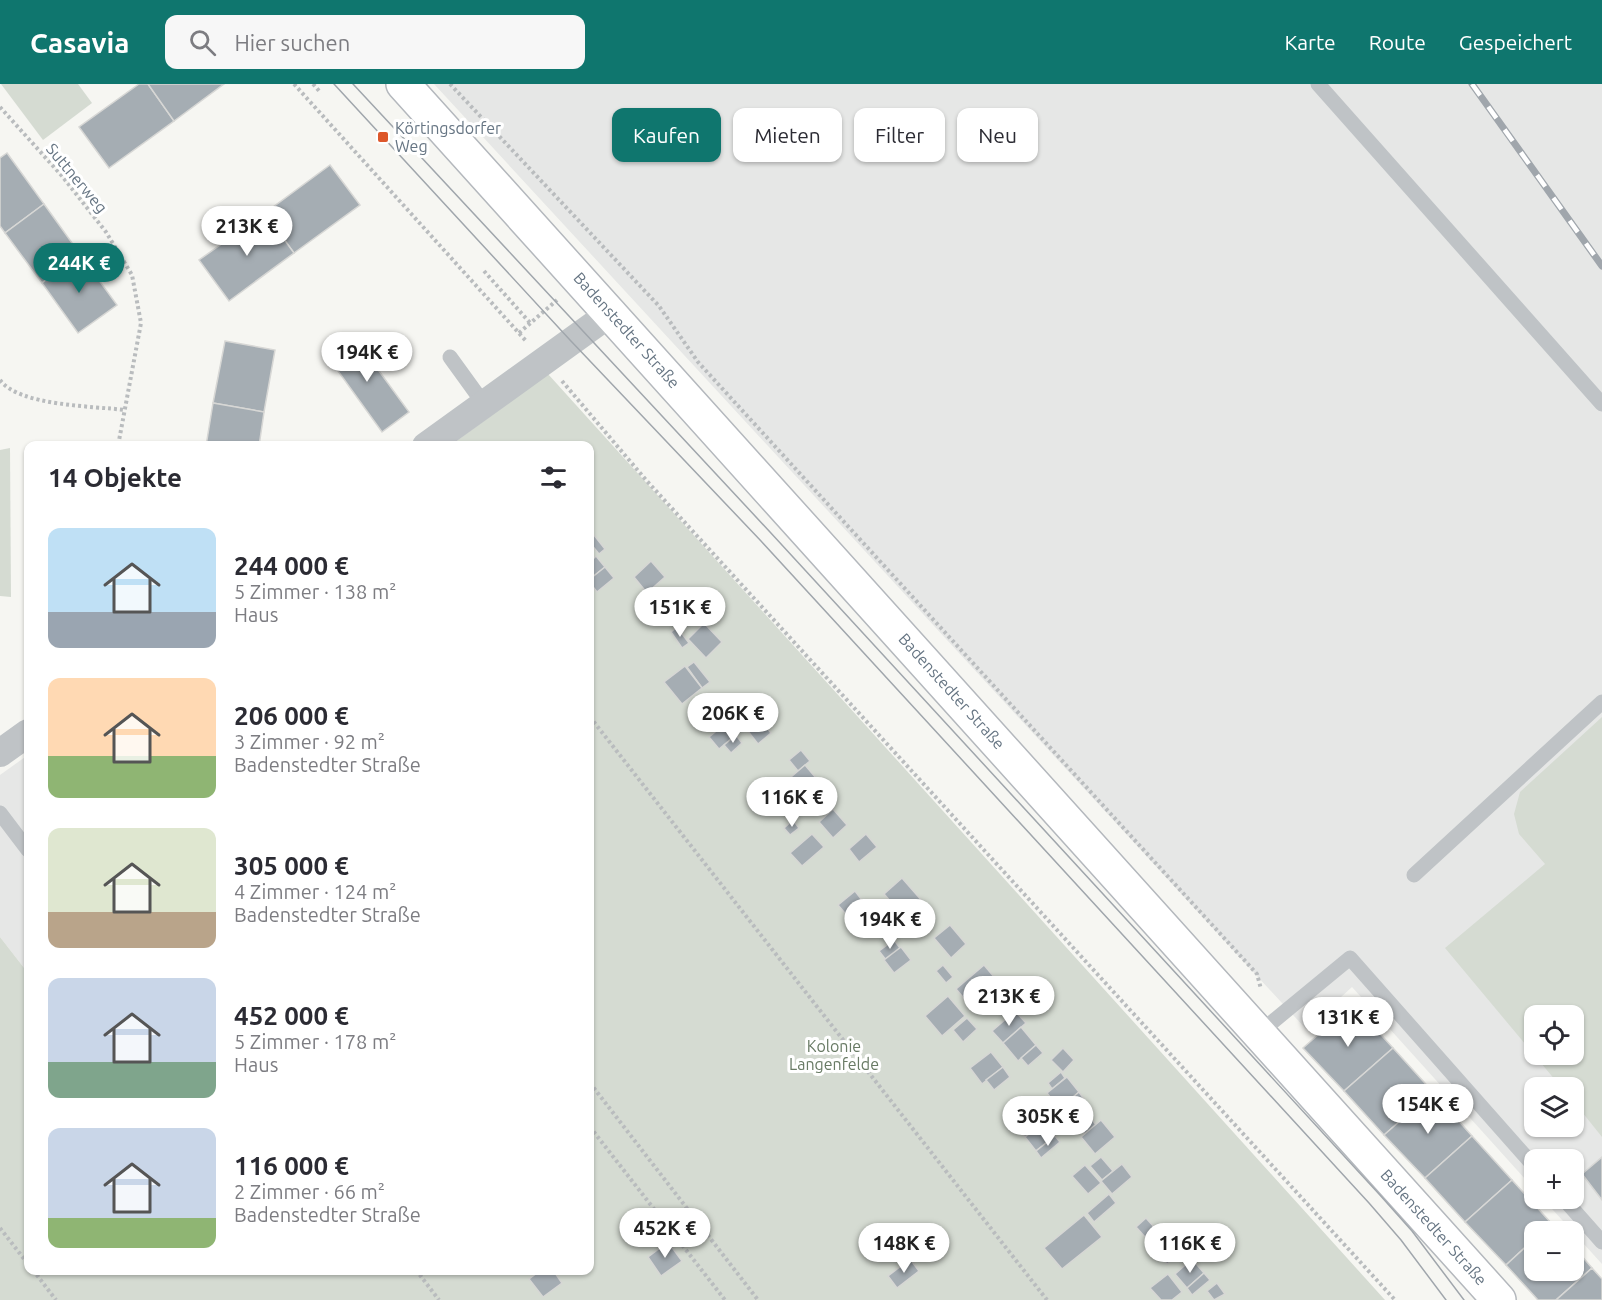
<!DOCTYPE html>
<html lang="de">
<meta charset="utf-8">
<style>
body{margin:0;font-family:Ubuntu,sans-serif;background:#f7f7f7;color:#2b2b33;height:100vh;display:flex;flex-direction:column;font-size:22px;white-space:nowrap}
*{box-sizing:border-box;margin:0}
p{font-size:20px;color:#7c7c81}
.icon{flex:none;width:33px;height:33px;fill:none;stroke:currentColor;stroke-width:2;stroke-linecap:round;stroke-linejoin:round}
.map{position:relative;flex:1;overflow:hidden}
.sheet{position:absolute;left:24px;top:357px;width:570px;height:834px;display:flex;flex-direction:column;background:#fff;border-radius:12px;box-shadow:0 2px 4px #0004}
.sheet>*{flex:none}
.banner{position:absolute;left:612px;top:24px;width:570px;height:54px;display:flex;gap:12px}
.tools{position:absolute;left:1524px;top:921px;display:grid;gap:12px}
.tools a{display:grid;place-items:center;width:60px;height:60px;border-radius:12px;background:#fff;box-shadow:0 2px 4px #0004;font-size:30px}
.price{position:absolute;translate:-50% -51px;padding:0 14px;border-radius:21px;background:#fff;color:#222;font-size:20px;line-height:39px;filter:drop-shadow(0 2px 3px #0008)}
.price::after{content:'';position:absolute;left:50%;top:36px;width:18px;height:14px;margin-left:-9px;background:inherit;clip-path:polygon(0 0,100% 0,50% 100%)}
.price.current{background:#0f766e;color:#fff}
ul{padding:0;list-style:none}
li{display:flex;align-items:center;gap:18px;height:150px;padding:0 24px}
li span{display:grid;place-items:center;flex:none;width:168px;height:120px;border-radius:12px;color:#555}
li>.icon{margin-inline-start:auto}
span .icon{width:72px;height:72px;fill:#fffc;stroke-width:1}
li b{font-size:26px}
h2{display:flex;justify-content:space-between;align-items:center;height:72px;padding:0 24px;font-size:26px}
.chip{padding:0 21px;border-radius:12px;background:#fff;box-shadow:0 2px 4px #0004;font-size:21px;line-height:54px}
.chip.current{background:#0f766e;color:#fff}
header{display:flex;align-items:center;gap:36px;box-sizing:border-box;height:84px;padding:0 30px;background:#0f766e;color:#fff}
header strong{font-size:28px}
nav{display:flex;gap:33px;margin-inline-start:auto;font-size:21px}
.search{width:420px;height:54px;background:#f7f7f7;display:flex;align-items:center;gap:15px;box-sizing:border-box;padding:0 21px;border-radius:12px;color:#7c7c81;font-size:22px}
.map>svg:first-child{display:block}
.built{fill:#e6e7e6;fill-rule:evenodd}
.green{fill:#d5dbd2;fill-rule:evenodd}
.building{fill:#a5adb3;stroke:#d7d7d5;stroke-width:1.5}
.lines{fill:none;stroke-linecap:round;stroke-linejoin:round}
.secondary-casing{stroke:#b4b8bd;stroke-width:36}
.path{stroke:#b9bcbe;stroke-width:4;stroke-dasharray:3 3;stroke-linecap:butt}
.lane{stroke:#bfc3c6;stroke-width:15}
.street{stroke:#bfc3c6;stroke-width:28}
.secondary{stroke:#fff;stroke-width:33}
.tram{stroke:#a0a6ac;stroke-width:1.5}
.rail-casing{stroke:#a0a6ac;stroke-width:7}
.rail{stroke:#fff;stroke-width:4.5;stroke-dasharray:14;stroke-linecap:butt}
.poi-dot{fill:#dd572b;stroke:#fff;stroke-width:2}
.labels{text-anchor:middle;dominant-baseline:central;stroke-width:6;stroke-linejoin:round;paint-order:stroke}
.poi-label{font-size:16px;fill:#667583;stroke:#fff;text-anchor:start}
.street-label{font-size:16px;fill:#667583;stroke:#fff}
.park-label{font-size:16px;fill:#687a64;stroke:#fff}
</style>
<header>
<strong>Casavia</strong>
<div class="search"><svg class="icon" aria-label="search" viewBox="0 0 24 24"><circle cx="10" cy="10" r="6"/><path d="M15 15l6 6"/></svg>Hier suchen</div>
<nav><a>Karte</a><a>Route</a><a>Gespeichert</a></nav>
</header>
<div class="map">
<svg width="1602" height="1216" viewBox="0 0 1602 1216">
<rect width="100%" height="100%" fill="#f6f6f2"/>
<g class="built">
<path d="M434,0H1602V1180L1543,1115L1574,1114V1076H1534V1105L1352,903L1306,945ZM1534,932H1574V970H1534ZM1534,1004H1574V1042H1534Z"/>
<path d="M28,671V889L0,853V691Z"/>
</g>
<g class="green">
<path d="M1,0H78L92,19L43,56Z"/>
<path d="M548,290L1385,1216H0V853L28,889V1186H590V362L451,361Z"/>
<path d="M10,364L11,513L0,512V366Z"/>
<path d="M1602,633V1053L1574,1018V1004L1561,1003L1445,864L1545,780L1519,750L1514,730L1520,708ZM1534,932H1574V970H1534Z"/>
</g>
<g class="building">
<path d="M139,0H148L174,37L109,84L79,43Z"/>
<path d="M148,0H224L174,37Z"/>
<path d="M7,69L44,120L5,149L0,142V74Z"/>
<path d="M330,81L360,121L294,169L265,129Z"/>
<path d="M44,120L80,170L42,199L5,149Z"/>
<path d="M265,129L294,169L229,217L199,176Z"/>
<path d="M80,170L117,221L78,249L42,199Z"/>
<path d="M352,250L409,328L382,348L325,269Z"/>
<path d="M225,257L275,266L264,328L213,319Z"/>
<path d="M213,319L264,328L259,362H206Z"/>
<path d="M590,446L605,465L599,470L590,459Z"/>
<path d="M596,472L605,483L590,495V478Z"/>
<path d="M651,477L665,493L647,509L634,493Z"/>
<path d="M605,483L614,494L597,508L590,499V495Z"/>
<path d="M704,539L722,558L706,574L688,555Z"/>
<path d="M677,543L689,559L682,564L671,548Z"/>
<path d="M694,578L710,598L702,604L687,583Z"/>
<path d="M685,582L702,604L682,620L664,598Z"/>
<path d="M760,610L771,625L749,642L738,628Z"/>
<path d="M710,618L718,629L698,644L690,633Z"/>
<path d="M761,636L771,649L758,660L747,646Z"/>
<path d="M726,639L736,651L719,665L709,653Z"/>
<path d="M736,651L742,659L731,669L724,661Z"/>
<path d="M801,666L810,677L798,687L789,676Z"/>
<path d="M805,681L822,701L808,712L791,693Z"/>
<path d="M791,693L803,706L790,717L779,703Z"/>
<path d="M775,699L780,705L766,717L761,711Z"/>
<path d="M833,725L847,741L833,754L819,738Z"/>
<path d="M793,736L799,744L790,751L784,744Z"/>
<path d="M812,750L824,763L802,782L790,769Z"/>
<path d="M866,750L877,763L859,778L849,765Z"/>
<path d="M902,794L923,818L904,833L884,810Z"/>
<path d="M855,807L865,820L849,834L838,821Z"/>
<path d="M950,841L966,860L951,874L934,854Z"/>
<path d="M894,856L900,864L886,876L879,867Z"/>
<path d="M901,863L911,876L894,889L884,876Z"/>
<path d="M943,881L953,893L946,899L936,887Z"/>
<path d="M984,881L1001,901L973,925L956,905Z"/>
<path d="M948,912L965,932L942,952L925,932Z"/>
<path d="M1353,920L1393,964L1344,1007L1303,964Z"/>
<path d="M1015,927L1026,939L1003,959L992,947Z"/>
<path d="M967,934L977,945L963,958L953,946Z"/>
<path d="M1021,943L1036,961L1018,977L1003,959Z"/>
<path d="M1036,961L1043,969L1028,982L1021,974Z"/>
<path d="M1063,964L1074,976L1063,988L1051,976Z"/>
<path d="M1393,964L1433,1008L1384,1051L1344,1007Z"/>
<path d="M991,968L1003,983L982,1000L970,984Z"/>
<path d="M1003,983L1010,993L994,1006L986,996Z"/>
<path d="M1061,988L1065,994L1052,1005L1048,999Z"/>
<path d="M1067,993L1079,1008L1059,1025L1047,1009Z"/>
<path d="M1079,1008L1086,1018L1073,1028L1066,1019Z"/>
<path d="M1433,1008L1472,1052L1425,1094L1384,1051Z"/>
<path d="M1088,1030L1096,1041L1085,1050L1076,1040Z"/>
<path d="M1066,1031L1072,1036L1061,1045L1056,1039Z"/>
<path d="M1029,1035L1036,1044L1025,1053L1018,1044Z"/>
<path d="M1101,1036L1115,1053L1095,1070L1081,1053Z"/>
<path d="M1045,1038L1055,1052L1036,1067L1025,1053Z"/>
<path d="M1055,1052L1060,1058L1041,1074L1036,1067Z"/>
<path d="M1472,1052L1512,1096L1465,1138L1425,1094Z"/>
<path d="M1101,1073L1113,1087L1102,1096L1090,1082Z"/>
<path d="M1602,1073V1116L1582,1090Z"/>
<path d="M1122,1080L1132,1093L1112,1110L1101,1097Z"/>
<path d="M1085,1081L1101,1099L1088,1110L1072,1092Z"/>
<path d="M1512,1096L1552,1140L1543,1148H1534V1155L1506,1181L1465,1138Z"/>
<path d="M1109,1110L1116,1119L1094,1138L1087,1129Z"/>
<path d="M1084,1131L1102,1153L1062,1185L1044,1164Z"/>
<path d="M1146,1134L1155,1144L1145,1153L1136,1143Z"/>
<path d="M1189,1143L1200,1155L1190,1164L1179,1152Z"/>
<path d="M1166,1144L1185,1166L1167,1180L1148,1159Z"/>
<path d="M1534,1155V1186H1574V1163L1592,1184L1556,1216H1538L1506,1181Z"/>
<path d="M668,1158L682,1177L661,1192L648,1173Z"/>
<path d="M910,1175L919,1187L897,1204L888,1192Z"/>
<path d="M1192,1175L1204,1189L1187,1204L1175,1190Z"/>
<path d="M1592,1184L1602,1195V1216H1556Z"/>
<path d="M541,1186H553L562,1199L543,1213L529,1195Z"/>
<path d="M1204,1189L1210,1196L1192,1211L1187,1204Z"/>
<path d="M1168,1190L1182,1208L1172,1216H1161L1150,1204Z"/>
<path d="M1217,1199L1225,1210L1214,1216L1207,1207Z"/>
</g>
<g class="lines">
<defs>
<path id="secondary" d="M403,0L1499,1216"/>
</defs>
<use href="#secondary" class="secondary-casing"/>
<g class="path">
<path d="M294,0L527,258"/>
<path d="M313,0L321,9"/>
<path d="M450,0L659,222L698,278L1257,890L1261,905"/>
<path d="M0,23L62,92L106,148L132,191L141,239L118,362"/>
<path d="M484,187L531,240"/>
<path d="M519,249L557,216"/>
<path d="M0,296C19,322 93,322 125,326"/>
<path d="M562,297L646,396L1395,1216"/>
<path d="M590,633L1047,1216"/>
<path d="M590,999L758,1216"/>
<path d="M590,1043L725,1216"/>
<path d="M0,1144L28,1180"/>
<path d="M33,1186L56,1216"/>
<path d="M416,1186L439,1216"/>
</g>
<g class="lane">
<path d="M1318,0L1602,320"/>
<path d="M450,273L484,320"/>
<path d="M0,729L28,766"/>
<path d="M1414,791L1602,618"/>
<path d="M1259,949L1350,874L1534,1082"/>
<path d="M1563,1114L1602,1158"/>
</g>
<g class="street">
<path d="M426,362L612,228"/>
<path d="M0,669L28,649"/>
</g>
<use href="#secondary" class="secondary"/>
<g class="tram">
<path d="M334,0L570,256L761,457L1369,1119L1401,1156L1446,1216"/>
<path d="M353,0L770,448L1379,1110L1412,1147L1464,1216"/>
</g>
<defs>
<path id="rail" d="M1472,0L1602,182"/>
</defs>
<use href="#rail" class="rail-casing"/>
<use href="#rail" class="rail"/>
</g>
<rect class="poi-dot" x="377" y="47" width="12" height="12" rx="3"/>
<g class="labels">
<g class="poi-label">
<text x="395" y="44">Körtingsdorfer<tspan x="395" dy="18">Weg</tspan></text>
</g>
<g class="street-label">
<text transform="translate(77 94) rotate(50)">Suttnerweg</text>
<text transform="translate(627 246) rotate(48)">Badenstedter Straße</text>
<text transform="translate(952 607) rotate(48)">Badenstedter Straße</text>
<text transform="translate(1434 1143) rotate(48)">Badenstedter Straße</text>
</g>
<g class="park-label">
<text x="834" y="962">Kolonie<tspan x="834" dy="18">Langenfelde</tspan></text>
</g>
</g>
</svg>
<div class="tools">
<a><svg class="icon" aria-label="locate" viewBox="0 0 24 24"><circle cx="12" cy="12" r="6"/><path d="M12 2v4M12 18v4M2 12h4M18 12h4"/></svg></a>
<a><svg class="icon" aria-label="layers" viewBox="0 0 24 24"><path d="M12 4l9 5-9 5-9-5zM3 14l9 5 9-5"/></svg></a>
<a>+</a>
<a>−</a>
</div>
<b class="price" style="left:247px;top:173px">213K €</b>
<b class="price current" style="left:79px;top:210px">244K €</b>
<b class="price" style="left:367px;top:299px">194K €</b>
<b class="price" style="left:680px;top:554px">151K €</b>
<b class="price" style="left:733px;top:660px">206K €</b>
<b class="price" style="left:792px;top:744px">116K €</b>
<b class="price" style="left:890px;top:866px">194K €</b>
<b class="price" style="left:1009px;top:943px">213K €</b>
<b class="price" style="left:1348px;top:964px">131K €</b>
<b class="price" style="left:1428px;top:1051px">154K €</b>
<b class="price" style="left:1048px;top:1063px">305K €</b>
<b class="price" style="left:665px;top:1175px">452K €</b>
<b class="price" style="left:904px;top:1190px">148K €</b>
<b class="price" style="left:1190px;top:1190px">116K €</b>
<div class="banner">
<a class="chip current">Kaufen</a>
<a class="chip">Mieten</a>
<a class="chip">Filter</a>
<a class="chip">Neu</a>
</div>
<section class="sheet">
<h2>14 Objekte<svg class="icon" aria-label="filters" viewBox="0 0 24 24"><path d="M4 7h16M4 17h16"/><circle cx="9" cy="7" r="2"/><circle cx="15" cy="17" r="2"/></svg></h2>
<ul>
<li><span style="background:linear-gradient(#bfe0f5 70%,#9aa5b1 0)"><svg class="icon" aria-label="home" viewBox="0 0 24 24"><path d="M3 11l9-7 9 7M6 9v11h12V9"/></svg></span><div><b>244 000 €</b><p>5 Zimmer · 138 m²</p><p>Haus</p></div></li>
<li><span style="background:linear-gradient(#ffd9b3 65%,#8fb573 0)"><svg class="icon" aria-label="home" viewBox="0 0 24 24"><path d="M3 11l9-7 9 7M6 9v11h12V9"/></svg></span><div><b>206 000 €</b><p>3 Zimmer · 92 m²</p><p>Badenstedter Straße</p></div></li>
<li><span style="background:linear-gradient(#dfe7d0 70%,#b9a48a 0)"><svg class="icon" aria-label="home" viewBox="0 0 24 24"><path d="M3 11l9-7 9 7M6 9v11h12V9"/></svg></span><div><b>305 000 €</b><p>4 Zimmer · 124 m²</p><p>Badenstedter Straße</p></div></li>
<li><span style="background:linear-gradient(#c9d6e8 70%,#7fa58c 0)"><svg class="icon" aria-label="home" viewBox="0 0 24 24"><path d="M3 11l9-7 9 7M6 9v11h12V9"/></svg></span><div><b>452 000 €</b><p>5 Zimmer · 178 m²</p><p>Haus</p></div></li>
<li><span style="background:linear-gradient(#c9d6e8 75%,#8fb573 0)"><svg class="icon" aria-label="home" viewBox="0 0 24 24"><path d="M3 11l9-7 9 7M6 9v11h12V9"/></svg></span><div><b>116 000 €</b><p>2 Zimmer · 66 m²</p><p>Badenstedter Straße</p></div></li>
</ul>
</section>
</div>
